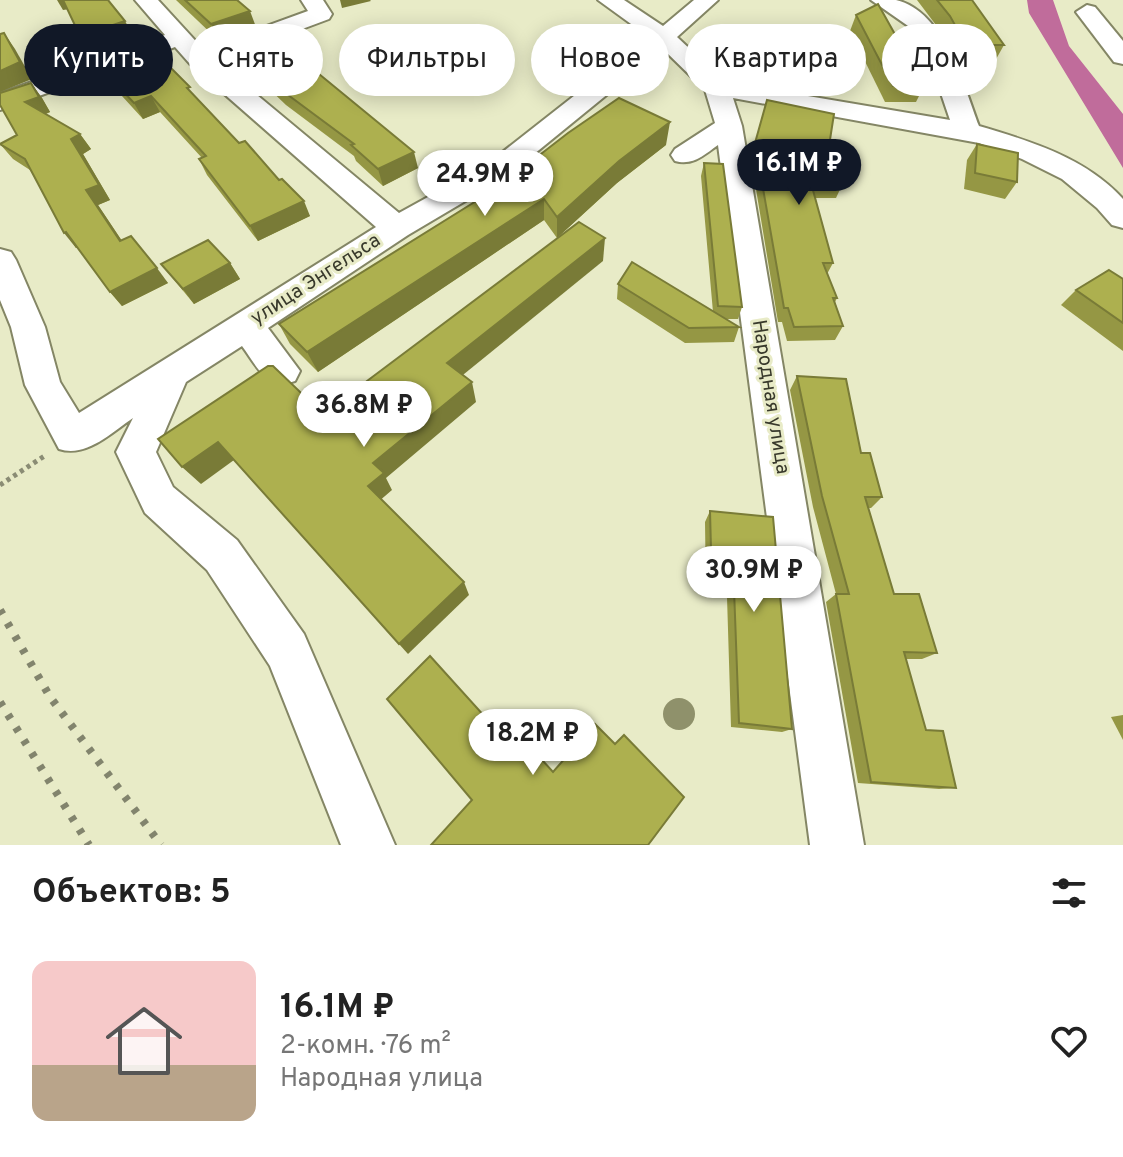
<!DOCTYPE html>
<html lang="ru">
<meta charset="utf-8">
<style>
body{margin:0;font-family:Overpass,sans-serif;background:#f6f6f6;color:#222;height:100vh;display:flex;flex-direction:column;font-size:30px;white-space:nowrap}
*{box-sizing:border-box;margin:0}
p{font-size:26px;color:#767676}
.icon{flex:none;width:44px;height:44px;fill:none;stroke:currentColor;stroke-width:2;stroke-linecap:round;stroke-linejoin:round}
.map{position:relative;height:845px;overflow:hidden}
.panel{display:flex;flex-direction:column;background:#fff;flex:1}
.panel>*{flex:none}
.top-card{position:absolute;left:24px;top:24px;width:1076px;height:72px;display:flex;gap:16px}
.price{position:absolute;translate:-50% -68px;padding:0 18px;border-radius:28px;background:#fff;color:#222;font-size:26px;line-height:52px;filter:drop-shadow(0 2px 4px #0008)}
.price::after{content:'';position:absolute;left:50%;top:48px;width:24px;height:18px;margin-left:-12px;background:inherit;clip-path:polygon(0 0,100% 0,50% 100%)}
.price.selected{background:#111827;color:#fff}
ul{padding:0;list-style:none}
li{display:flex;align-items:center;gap:24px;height:200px;padding:0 32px}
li+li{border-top:2px solid #e0e0e0}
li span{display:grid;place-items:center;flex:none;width:224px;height:160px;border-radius:16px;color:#555}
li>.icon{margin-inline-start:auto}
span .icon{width:96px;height:96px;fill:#fffc;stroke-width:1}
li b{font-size:34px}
h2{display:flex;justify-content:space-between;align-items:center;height:96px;padding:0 32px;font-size:34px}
.tag{padding:0 28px;border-radius:36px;background:#fff;box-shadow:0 4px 20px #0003;font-size:28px;line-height:72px}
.tag.selected{background:#111827;color:#fff}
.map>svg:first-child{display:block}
.water{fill:#c06c9b}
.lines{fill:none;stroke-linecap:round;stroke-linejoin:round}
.minor-casing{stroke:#848665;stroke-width:4}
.path{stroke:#8a8c74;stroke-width:5;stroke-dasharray:4 4;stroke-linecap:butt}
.minor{fill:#fff;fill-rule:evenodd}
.rail{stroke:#82846d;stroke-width:8;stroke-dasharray:5 10;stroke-linecap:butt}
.tree{fill:#8f916b}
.wall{fill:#959744}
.shaded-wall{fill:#797b37}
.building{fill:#adb04f;stroke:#797b37;stroke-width:2}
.labels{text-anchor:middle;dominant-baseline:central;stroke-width:6;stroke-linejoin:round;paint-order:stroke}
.street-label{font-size:20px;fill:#38392b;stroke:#e8ebc7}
</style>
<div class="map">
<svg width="1123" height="845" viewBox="0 0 1123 845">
<rect width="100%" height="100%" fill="#e8ebc7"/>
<path class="water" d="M1027,0H1053L1069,46L1123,114V168L1029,13Z"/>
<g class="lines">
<defs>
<g id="minor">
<path d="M135,0H158L203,49L308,11L301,0H323L332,14L329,19L216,61L399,213L486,165L649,37L598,0H624L663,26L694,0H718L677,37L725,82L950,120L927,52L911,28L871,0C879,0 889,0 896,0C944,11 964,86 979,126C1030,141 1086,158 1123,199V228L1112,225L1097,208L1062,179L1022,159L979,143L733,98L742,126L864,845H810L718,145C704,155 693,166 675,161L671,155L675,149L715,123L705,90L663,49L506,177L408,235L268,328L300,371L295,381C266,391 257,366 242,346L186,382L156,452L173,487L237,540L304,634L395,845H341L270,666L207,570L145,513L116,452L133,418C111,433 86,458 59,449L25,385L11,327L0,300V249L11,252L16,260L45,327L60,382L79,413L376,227L190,64L175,47L0,110V93L165,35Z"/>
<path d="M1087,5L1095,7L1123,41V64L1114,62L1076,12Z"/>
</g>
</defs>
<use href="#minor" class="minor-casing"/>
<path class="path" d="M0,485L46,455"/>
<use href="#minor" class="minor"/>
<g class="rail">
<path d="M0,610L50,697L161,845"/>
<path d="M0,702L89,845"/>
</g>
</g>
<circle class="tree" cx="679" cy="714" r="16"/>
<g class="wall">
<path d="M176,0H237L256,27L218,40Z"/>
<path d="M917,0H972L1004,45L995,61H957L942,33Z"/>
<path d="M856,15L924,86L916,102H885L850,31Z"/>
<path d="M229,41L418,168L383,186L356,161L354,156L286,105L236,57Z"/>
<path d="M92,61L196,98L310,216L258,241L207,175L199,159L202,158L160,112L143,119L111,84L106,86Z"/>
<path d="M31,83L42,98L50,112L46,114L80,134L91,149L83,154L110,200L98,205L122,241L168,283L122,306L110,292L78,247L76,248L30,170L13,159L0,144L17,135Z"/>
<path d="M767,100L829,146L843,183L836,198H815L833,263L827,274L837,298L835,302L843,326L835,340L787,341L782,322H778L751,159Z"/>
<path d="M977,144L1017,182L1005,199L964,189L967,160Z"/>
<path d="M666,145L617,183L557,238L544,220L318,372L290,344L279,324L497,188Z"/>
<path d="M704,163L742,307L738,319H725L739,327L734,342L685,343L617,299L618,284L713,312L701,176Z"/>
<path d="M230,263L240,279L194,304L161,264Z"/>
<path d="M1123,279V351L1061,305L1076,290Z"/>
<path d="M797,376L861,453L882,497L871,508H868L894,594L937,653L922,659H906L926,730L956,788L939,789L858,783L826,602L836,594L813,507L790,390Z"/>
<path d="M710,511L792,729L782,732L731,727L727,597L706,595L705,522Z"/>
<path d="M1123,715V740L1111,717Z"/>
</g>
<g class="shaded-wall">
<path d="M57,0H65L70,9L63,10Z"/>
<path d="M340,0H370L371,1L342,8Z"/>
<path d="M250,11L256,27L218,40L211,24Z"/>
<path d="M125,21L137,42L93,57L80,36Z"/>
<path d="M4,33L15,49L32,79L0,92V71Z"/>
<path d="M101,68L111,84L106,86L96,70Z"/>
<path d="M31,83L42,98L50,112L36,117L25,102Z"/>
<path d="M151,96L160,112L143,119L134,103Z"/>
<path d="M670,122L666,145L617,183L557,238V217L619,161Z"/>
<path d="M80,134L91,149L83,154L110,200L98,205L132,256L120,241L86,190L71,139Z"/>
<path d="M414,152L418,168L383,186L378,169Z"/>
<path d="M544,199V220L318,372L307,352Z"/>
<path d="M304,201L310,216L258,241L250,226Z"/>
<path d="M66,232L79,247L76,248L64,233Z"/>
<path d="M605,238L603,261L453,383L447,363Z"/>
<path d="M230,263L240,279L194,304L183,289Z"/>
<path d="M157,268L168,283L122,306L110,292Z"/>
<path d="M472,382L476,402L386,478L392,490L378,502L368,486L373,463Z"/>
<path d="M218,442L234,460L201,484L182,467Z"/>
<path d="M464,582L469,595L408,654L399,644Z"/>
</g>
<g class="building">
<path d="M63,0H108L125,21L80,36Z"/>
<path d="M185,0H237L250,11L211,24Z"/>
<path d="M937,0H972L1004,45H966L950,16Z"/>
<path d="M878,4L924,86H893L856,15Z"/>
<path d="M263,28L414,152L378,169L351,145L354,144L280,89L229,41Z"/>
<path d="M4,33L20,62L0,71V34Z"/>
<path d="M145,42L190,87L187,88L239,143L245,141L279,180L282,179L304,201L250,226L199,159L206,156L151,96L134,103L101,68L96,70L92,61Z"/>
<path d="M31,83L39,97L25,102L80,134L71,139L99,185L86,190L120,241L131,236L157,268L110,292L66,232L64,233L25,159L0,144L17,135L0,105V93Z"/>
<path d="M619,98L670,122L619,161L557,217L544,199L307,352L279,324L497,188L568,133Z"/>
<path d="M767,100L834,114L829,146L843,183H811L833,263H823L837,298H833L843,326L794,327L788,308H784L755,143Z"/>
<path d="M977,144L1018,153L1017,182L975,173Z"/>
<path d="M704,163L723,164L742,307L718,306Z"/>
<path d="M579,222L605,238L447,363L472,382L373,463L384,473L368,486L464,582L399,644L218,442L182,467L158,439L268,366H273L323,414Z"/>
<path d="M208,240L230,263L183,289L161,264Z"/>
<path d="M632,262L739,327L689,328L618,284Z"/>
<path d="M1109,270L1123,279V323L1076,290Z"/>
<path d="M797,376L846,379L861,453H870L882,497H865L894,594H919L937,653L904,652L926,730L943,731L956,788L871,782L836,594H849L822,496Z"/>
<path d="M710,511L773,517L792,729L739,723L734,589L712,587Z"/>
<path d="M430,656L515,750L524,740L553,772L595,724L615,744L624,735L684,797L648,845H431L472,800L387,699Z"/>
</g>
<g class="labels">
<g class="street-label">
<text transform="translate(316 280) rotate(-33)">улица Энгельса</text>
<text transform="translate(770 397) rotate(81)">Народная улица</text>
</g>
</g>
</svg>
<b class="price selected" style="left:799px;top:207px">16.1M ₽</b>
<b class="price" style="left:485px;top:218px">24.9M ₽</b>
<b class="price" style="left:364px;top:449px">36.8M ₽</b>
<b class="price" style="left:754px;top:614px">30.9M ₽</b>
<b class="price" style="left:533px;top:777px">18.2M ₽</b>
<div class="top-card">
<a class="tag selected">Купить</a>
<a class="tag">Снять</a>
<a class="tag">Фильтры</a>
<a class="tag">Новое</a>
<a class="tag">Квартира</a>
<a class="tag">Дом</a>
</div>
</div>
<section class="panel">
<h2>Объектов: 5<svg class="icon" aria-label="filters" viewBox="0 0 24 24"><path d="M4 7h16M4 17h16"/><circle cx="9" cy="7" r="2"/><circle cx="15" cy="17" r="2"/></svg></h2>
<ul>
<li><span style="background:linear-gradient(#f6c9c9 65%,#b9a48a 0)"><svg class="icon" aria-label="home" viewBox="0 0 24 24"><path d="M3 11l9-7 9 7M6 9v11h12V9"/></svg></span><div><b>16.1M ₽</b><p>2-комн. · 76 m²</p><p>Народная улица</p></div><svg class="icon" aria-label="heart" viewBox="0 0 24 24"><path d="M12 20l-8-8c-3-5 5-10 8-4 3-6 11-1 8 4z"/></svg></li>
</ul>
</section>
